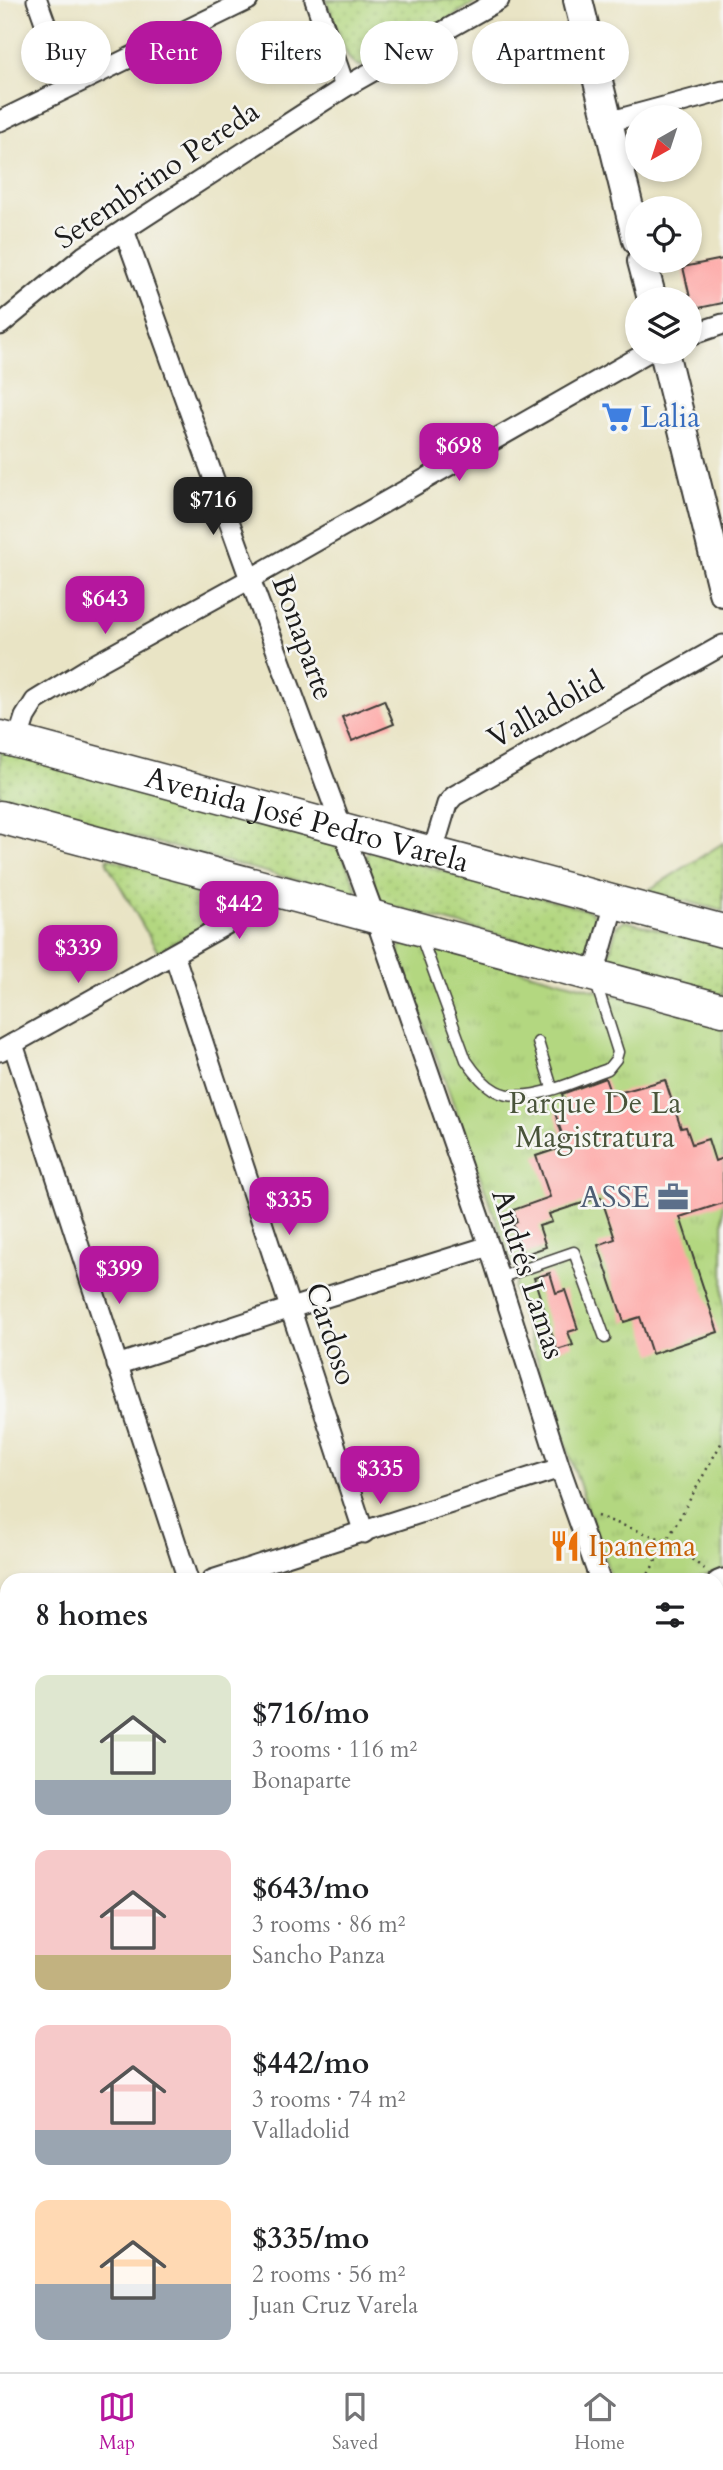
<!DOCTYPE html>
<meta charset="utf-8">
<style>
body{margin:0;font-family:Cardo,serif;background:#f2f2f2;color:#202124;height:100vh;display:flex;flex-direction:column;font-size:26px;white-space:nowrap}
*{box-sizing:border-box;margin:0}
p{font-size:23px;color:#757577}
.icon{flex:none;width:38px;height:38px;fill:none;stroke:currentColor;stroke-width:2;stroke-linecap:round;stroke-linejoin:round}
.map{position:relative;flex:1;overflow:hidden}
.details{position:absolute;left:0px;top:1573px;width:724px;height:800px;display:flex;flex-direction:column;background:#fff;border-radius:21px 21px 0 0;box-shadow:0 4px 10px #0003}
.details>*{flex:none}
.banner{position:absolute;left:21px;top:21px;width:682px;height:63px;display:flex;gap:14px}
.needle{width:46px;rotate:219deg}
.buttons{position:absolute;left:625px;top:105px;display:grid;gap:14px}
.buttons a{display:grid;place-items:center;width:77px;height:77px;border-radius:50%;background:#fff;box-shadow:0 4px 10px #0003;font-size:35px}
.price{position:absolute;translate:-50% -60px;padding:0 16px;border-radius:14px;background:#b5179e;color:#fff;font-size:23px;line-height:46px;filter:drop-shadow(0 2px 4px #0008)}
.price::after{content:'';position:absolute;left:50%;top:42px;width:21px;height:16px;margin-left:-10px;background:inherit;clip-path:polygon(0 0,100% 0,50% 100%)}
.price.on{background:#222;color:#fff}
ul{padding:0;list-style:none}
li{display:flex;align-items:center;gap:21px;height:175px;padding:0 35px}
li span{display:grid;place-items:center;flex:none;width:196px;height:140px;border-radius:14px;color:#555}
li>.icon{margin-inline-start:auto}
span .icon{width:84px;height:84px;fill:#fffc;stroke-width:1}
li b{font-size:30px}
h2{display:flex;justify-content:space-between;align-items:center;height:84px;padding:0 35px;font-size:30px}
.chip{padding:0 24px;border-radius:32px;background:#fff;box-shadow:0 4px 10px #0003;font-size:24px;line-height:63px}
.chip.on{background:#b5179e;color:#fff}
.menu{display:flex;justify-content:space-around;align-items:center;height:98px;border-top:2px solid #e0e0e0;background:#fff;font-size:19px;color:#757577}
.menu a{display:grid;justify-items:center;gap:4px}
.menu .on{color:#b5179e}
.map>svg:first-child{display:block}
.grass{fill:url(#grass-dots);stroke:#687a4e;stroke-width:2}
.park{fill:url(#park-tufts);stroke:#687a4e;stroke-width:2}
.building{fill:#fea7a6}
.lines{fill:none;stroke-linecap:round;stroke-linejoin:round}
.lane-casing{stroke:#3b3a35;stroke-width:13}
.street-casing{stroke:#3b3a35;stroke-width:23}
.secondary-casing{stroke:#3b3a35;stroke-width:32}
.primary-casing{stroke:#3b3a35;stroke-width:35}
.path{stroke:#3b3a35;stroke-width:2.5;stroke-dasharray:2 5;stroke-linecap:butt}
.lane{stroke:#fff;stroke-width:10}
.street{stroke:#fff;stroke-width:19}
.secondary{stroke:#fff;stroke-width:28}
.primary{stroke:#fff;stroke-width:32}
.labels{text-anchor:middle;dominant-baseline:central;stroke-width:5;stroke-linejoin:round;paint-order:stroke}
.street-label{font-size:30px;fill:#1c1c1c;stroke:#f6f6f2}
.shop-label{font-size:30px;fill:#366cbe;stroke:#f6f6f2;text-anchor:start}
.park-label{font-size:30px;fill:#49543a;stroke:#f6f6f2}
.service-label{font-size:30px;fill:#4e5e75;stroke:#f6f6f2;text-anchor:end}
.food-label{font-size:30px;fill:#c56008;stroke:#f6f6f2;text-anchor:start}
</style>
<div class="map">
<svg width="723" height="2372" viewBox="0 0 723 2372">
<defs>
<pattern id="grass-dots" width="8" height="8" patternUnits="userSpaceOnUse" patternTransform="scale(1.75)"><rect width="8" height="8" fill="#b3d780"/><path d="M2 2h.1M6 6h.1" fill="none" stroke="#99b86e" stroke-width="1.8" stroke-linecap="round"/></pattern>
<pattern id="park-tufts" width="24" height="20" patternUnits="userSpaceOnUse" patternTransform="scale(1.75)"><rect width="24" height="20" fill="#b3d780"/><path d="M3 7l-1-3M5 7V3M7 7l1-3M15 17l-1-3M17 17v-4M19 17l1-3" fill="none" stroke="#99b86e"/></pattern>
</defs>
<rect width="100%" height="100%" fill="#f6f6f2"/>
<filter id="ink" filterUnits="userSpaceOnUse"><feTurbulence type="fractalNoise" baseFrequency=".0143" numOctaves="2"/><feDisplacementMap in="SourceGraphic" scale="14" xChannelSelector="R" yChannelSelector="G"/><feConvolveMatrix kernelMatrix="1 2 1 2 8 2 1 2 1" color-interpolation-filters="sRGB"/></filter>
<filter id="wash" filterUnits="userSpaceOnUse"><feTurbulence type="fractalNoise" baseFrequency=".00686" numOctaves="4" result="noise"/><feDisplacementMap in="SourceGraphic" scale="28" xChannelSelector="R" yChannelSelector="G"/><feGaussianBlur stdDeviation="1.57" result="paint"/><feColorMatrix in="noise" values="0 0 0 0 0 0 0 0 0 0 0 0 0 0 0 0 0 1.4 0 .05"/><feComposite in="paint" operator="in"/></filter>
<g filter="url(#wash)">
<rect width="100%" height="100%" fill="#e9e4c5"/>
<g class="grass">
<path d="M326,0H479L371,66C360,68 354,65 348,57Z"/>
<path d="M0,750L337,843L357,889L352,895L0,801Z"/>
<path d="M723,843V911L647,891Z"/>
<path d="M370,851L590,911C603,921 596,935 592,948L580,957L384,904L380,899L365,855Z"/>
<path d="M108,858L241,897V903L158,952L107,863Z"/>
<path d="M625,921L723,946V995L612,963L609,956L617,925Z"/>
<path d="M0,2093L7,2142V2195L0,2147Z"/>
</g>
<path class="park" d="M408,940L723,1024V1570L690,1580H612L513,1288L518,1279L399,956L400,947Z"/>
<g id="blocks">
<g class="building">
<path d="M723,259V303L699,308L691,302L683,267Z"/>
<path d="M384,700L394,724L352,741L342,717Z"/>
<path d="M605,1078L611,1095L665,1080L681,1128L686,1127L692,1144L708,1139L715,1161L723,1158V1203L680,1217L718,1332L652,1354L640,1317L624,1322L598,1245L615,1239L601,1197L549,1214L552,1222L539,1226L546,1247L523,1255L513,1224L517,1222L513,1210L550,1197L536,1156L566,1146L555,1113L567,1109L562,1094Z"/>
<path d="M550,1273L556,1293L565,1290L578,1329L568,1332L573,1345L557,1350L534,1278Z"/>
</g>
</g>
</g>
<g filter="url(#ink)">
<use href="#blocks" fill-opacity="0" stroke="#3b3a35" stroke-width="2"/>
<g class="lines">
<defs>
<g id="lane">
<path d="M420,934L466,1060C474,1072 483,1084 496,1091C525,1107 579,1079 608,1069L616,1059L618,1052L596,983"/>
<path d="M538,1042L552,1088"/>
<path d="M499,1278L574,1252L605,1338"/>
<path d="M718,1768L723,1766"/>
</g>
<g id="street">
<path d="M37,0L68,87"/>
<path d="M315,0L345,87"/>
<path d="M0,121L248,0"/>
<path d="M608,122L723,91"/>
<path d="M124,230L250,579L375,917L489,1246L560,1468L600,1580"/>
<path d="M0,325L84,256L124,230L345,87L499,0"/>
<path d="M690,335L723,324"/>
<path d="M17,742L25,717L35,701L92,666L250,579L648,352"/>
<path d="M432,854L447,804L454,796L723,645"/>
<path d="M174,954L364,1533"/>
<path d="M594,975L614,903"/>
<path d="M13,1044L188,1580"/>
<path d="M0,1051L284,892"/>
<path d="M117,1365L291,1308L489,1246"/>
<path d="M212,1580L560,1468"/>
<path d="M718,1581L723,1579"/>
<path d="M0,1648L7,1646"/>
<path d="M0,1812L7,1810"/>
<path d="M718,1924L723,1941"/>
<path d="M718,2022L723,2021"/>
<path d="M446,2366L448,2372"/>
</g>
<g id="secondary">
<path d="M578,0L637,240"/>
<path d="M642,261L652,299"/>
<path d="M664,352L723,592"/>
</g>
<g id="primary">
<path id="s1" d="M0,737L723,931"/>
<path d="M0,817L723,1010"/>
<path d="M0,2003L7,2054"/>
<path d="M0,2237L7,2285"/>
<path d="M19,2366L20,2372"/>
<path d="M50,2366L51,2372"/>
</g>
</defs>
<use href="#lane" class="lane-casing"/>
<use href="#street" class="street-casing"/>
<use href="#secondary" class="secondary-casing"/>
<use href="#primary" class="primary-casing"/>
<g class="path">
<path d="M597,1516L667,1541L706,1570"/>
<path d="M645,1580L723,1440"/>
</g>
<use href="#lane" class="lane"/>
<use href="#street" class="street"/>
<use href="#secondary" class="secondary"/>
<use href="#primary" class="primary"/>
</g>
</g>
<defs>
<symbol id="supermarket-bare" viewBox="-9 -9 18 18"><path d="M-6-5.5h2.5l.6 2H6L4.5 2H-2.5L-4.4-4H-6ZM-1.5 3.2a1.3 1.3 0 1 0 .1 0ZM3 3.2a1.3 1.3 0 1 0 .1 0Z" fill="#3f7fe0" stroke="#f6f6f2" stroke-width="2.5" paint-order="stroke"/></symbol>
<symbol id="office-bare" viewBox="-9 -9 18 18"><path d="M-6-3h4V-5.5h4V-3h4V5H-6ZM-1-4.5V-3h2v-1.5ZM-6 0V1H6V0Z" fill="#5c6f8a" stroke="#f6f6f2" stroke-width="2.5" paint-order="stroke"/></symbol>
<symbol id="restaurant-bare" viewBox="-9 -9 18 18"><path d="M-5-6h1v4h1v-4h1v4h1v-4h1v5L-1.5 .5V6h-2V.5L-5-1ZM5-6V6H3V1.5H1.5Q1.5-4 5-6Z" fill="#e8710a" stroke="#f6f6f2" stroke-width="2.5" paint-order="stroke"/></symbol>
</defs>
<g fill-rule="evenodd">
<use href="#supermarket-bare" x="595" y="395" width="44" height="44"/>
<use href="#office-bare" x="651" y="1175" width="44" height="44"/>
<use href="#restaurant-bare" x="543" y="1524" width="44" height="44"/>
</g>
<g class="labels">
<g class="street-label">
<text transform="translate(157 175) rotate(-34)">Setembrino Pereda</text>
<text transform="translate(303 638) rotate(70)">Bonaparte</text>
<text transform="translate(546 710) rotate(-29)">Valladolid</text>
<text stroke="none"><textPath href="#s1" startOffset="318">Avenida José Pedro Varela</textPath></text>
<text transform="translate(528 1274) rotate(72)">Andrés Lamas</text>
<text transform="translate(331 1334) rotate(72)">Cardoso</text>
</g>
<g class="shop-label">
<text x="640" y="417">Lalia</text>
</g>
<g class="park-label">
<text x="595" y="1103">Parque De La<tspan x="595" dy="34">Magistratura</tspan></text>
</g>
<g class="service-label">
<text x="650" y="1197">ASSE</text>
</g>
<g class="food-label">
<text x="588" y="1546">Ipanema</text>
</g>
</g>
</svg>
<div class="buttons">
<a><svg class="needle" viewBox="-14 -14 28 28"><path d="M0-13l5 13h-10z" fill="#e53935"/><path d="M0 13l5-13h-10z" fill="#757577"/></svg></a>
<a><svg class="icon" aria-label="locate" viewBox="0 0 24 24"><circle cx="12" cy="12" r="6"/><path d="M12 2v4M12 18v4M2 12h4M18 12h4"/></svg></a>
<a><svg class="icon" aria-label="layers" viewBox="0 0 24 24"><path d="M12 4l9 5-9 5-9-5zM3 14l9 5 9-5"/></svg></a>
</div>
<b class="price" style="left:459px;top:483px">$698</b>
<b class="price on" style="left:213px;top:537px">$716</b>
<b class="price" style="left:105px;top:636px">$643</b>
<b class="price" style="left:239px;top:941px">$442</b>
<b class="price" style="left:78px;top:985px">$339</b>
<b class="price" style="left:289px;top:1237px">$335</b>
<b class="price" style="left:119px;top:1306px">$399</b>
<b class="price" style="left:380px;top:1506px">$335</b>
<div class="banner">
<a class="chip">Buy</a>
<a class="chip on">Rent</a>
<a class="chip">Filters</a>
<a class="chip">New</a>
<a class="chip">Apartment</a>
</div>
<section class="details">
<h2>8 homes<svg class="icon" aria-label="filters" viewBox="0 0 24 24"><path d="M4 7h16M4 17h16"/><circle cx="9" cy="7" r="2"/><circle cx="15" cy="17" r="2"/></svg></h2>
<ul>
<li><span style="background:linear-gradient(#dfe7d0 75%,#9aa5b1 0)"><svg class="icon" aria-label="home" viewBox="0 0 24 24"><path d="M3 11l9-7 9 7M6 9v11h12V9"/></svg></span><div><b>$716/mo</b><p>3 rooms · 116 m²</p><p>Bonaparte</p></div></li>
<li><span style="background:linear-gradient(#f6c9c9 75%,#c2b280 0)"><svg class="icon" aria-label="home" viewBox="0 0 24 24"><path d="M3 11l9-7 9 7M6 9v11h12V9"/></svg></span><div><b>$643/mo</b><p>3 rooms · 86 m²</p><p>Sancho Panza</p></div></li>
<li><span style="background:linear-gradient(#f6c9c9 75%,#9aa5b1 0)"><svg class="icon" aria-label="home" viewBox="0 0 24 24"><path d="M3 11l9-7 9 7M6 9v11h12V9"/></svg></span><div><b>$442/mo</b><p>3 rooms · 74 m²</p><p>Valladolid</p></div></li>
<li><span style="background:linear-gradient(#ffd9b3 60%,#9aa5b1 0)"><svg class="icon" aria-label="home" viewBox="0 0 24 24"><path d="M3 11l9-7 9 7M6 9v11h12V9"/></svg></span><div><b>$335/mo</b><p>2 rooms · 56 m²</p><p>Juan Cruz Varela</p></div></li>
</ul>
</section>
</div>
<nav class="menu">
<a class="on"><svg class="icon" aria-label="map" viewBox="0 0 24 24"><path d="M3 6l6-2 6 2 6-2v14l-6 2-6-2-6 2zM9 4v14M15 6v14"/></svg>Map</a>
<a><svg class="icon" aria-label="saved" viewBox="0 0 24 24"><path d="M7 4h10v16l-5-4-5 4z"/></svg>Saved</a>
<a><svg class="icon" aria-label="home" viewBox="0 0 24 24"><path d="M3 11l9-7 9 7M6 9v11h12V9"/></svg>Home</a>
</nav>
